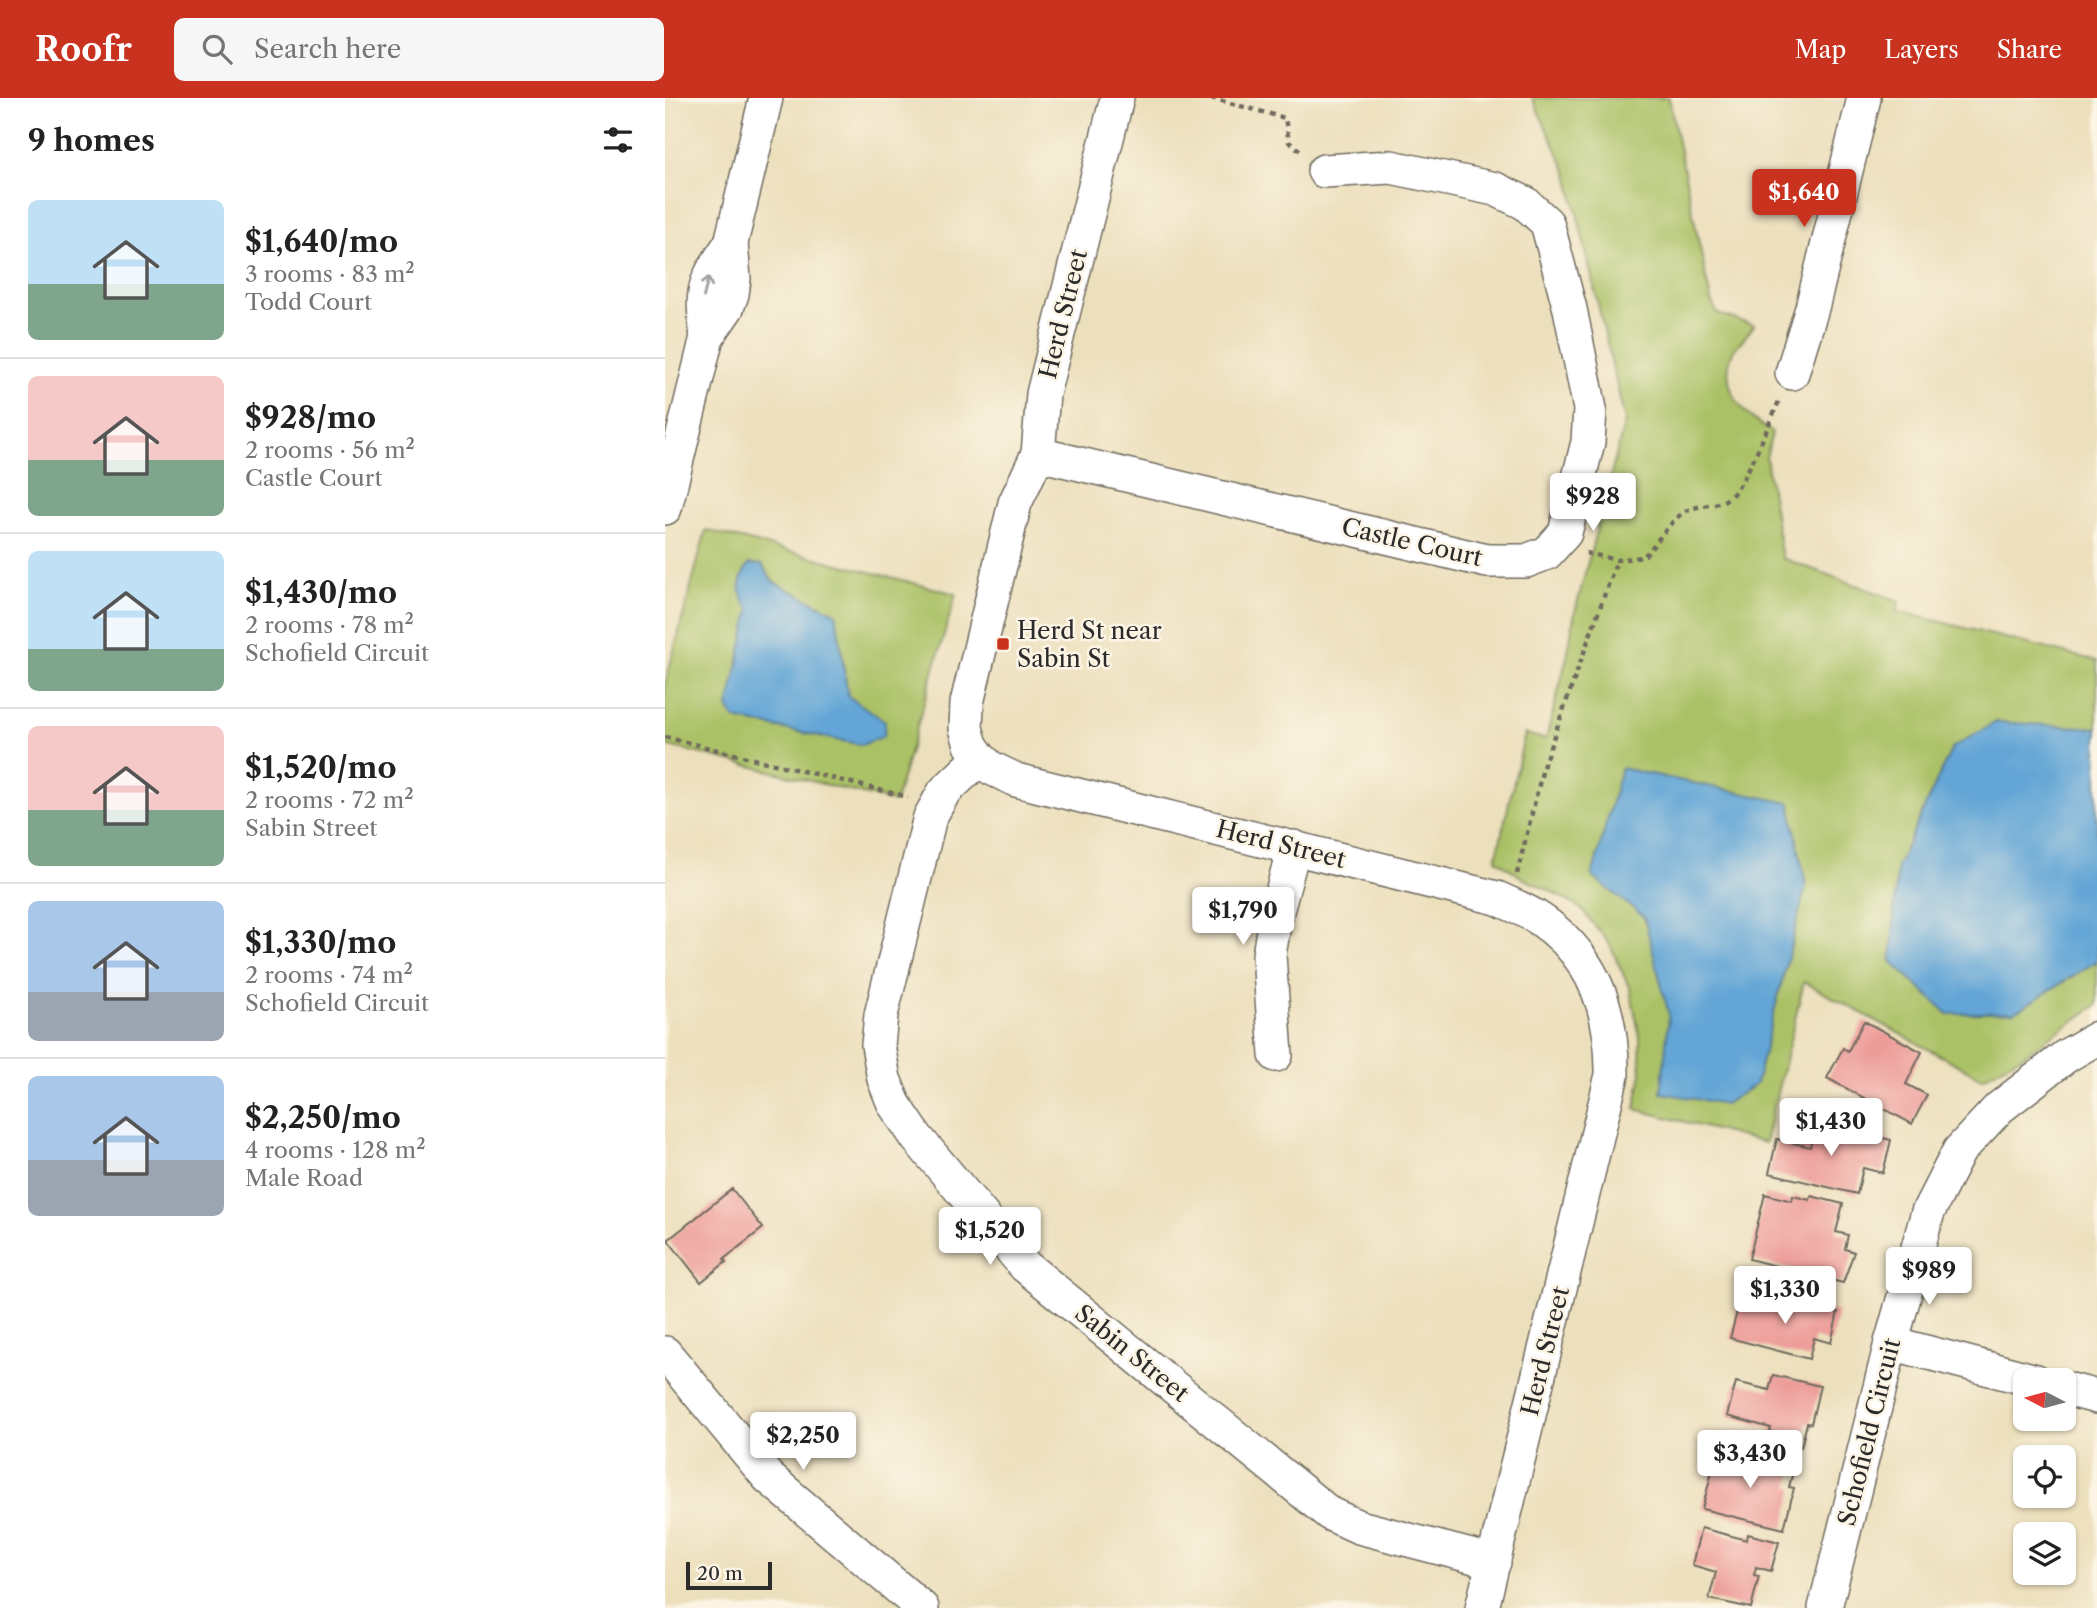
<!DOCTYPE html>
<meta charset="utf-8">
<style>
body{margin:0;font-family:"Libre Caslon Text",serif;background:#f6f6f6;color:#222;height:100vh;display:flex;flex-direction:column;font-size:26px;white-space:nowrap}
*{box-sizing:border-box;margin:0}
p{font-size:23px;color:#767676}
.icon{flex:none;width:38px;height:38px;fill:none;stroke:currentColor;stroke-width:2;stroke-linecap:round;stroke-linejoin:round}
.map{position:relative;flex:1;overflow:hidden}
.details{display:flex;flex-direction:column;background:#fff;width:665px}
.details>*{flex:none}
.needle{width:46px;rotate:276deg}
.buttons{position:absolute;left:1348px;top:1270px;display:grid;gap:14px}
.buttons a{display:grid;place-items:center;width:63px;height:63px;border-radius:10px;background:#fff;box-shadow:0 2px 5px #0004;font-size:35px}
.scale{position:absolute;left:21px;bottom:18px;width:86px;box-sizing:border-box;padding-left:7px;border:4px solid #2b2b2b;border-top:0;font-size:19px;line-height:24px;white-space:nowrap;color:#2b2b2b;-webkit-text-stroke:5px #fcf5e5;paint-order:stroke}
.price{position:absolute;translate:-50% -60px;padding:0 16px;border-radius:7px;background:#fff;color:#222;font-size:23px;line-height:46px;filter:drop-shadow(0 2px 4px #0008)}
.price::after{content:'';position:absolute;left:50%;top:42px;width:21px;height:16px;margin-left:-10px;background:inherit;clip-path:polygon(0 0,100% 0,50% 100%)}
.price.current{background:#c8321e;color:#fff}
ul{padding:0;list-style:none}
li{display:flex;align-items:center;gap:21px;height:175px;padding:0 28px}
li+li{border-top:2px solid #e0e0e0}
li span{display:grid;place-items:center;flex:none;width:196px;height:140px;border-radius:10px;color:#555}
li>.icon{margin-inline-start:auto}
span .icon{width:84px;height:84px;fill:#fffc;stroke-width:1}
li b{font-size:30px}
h2{display:flex;justify-content:space-between;align-items:center;height:84px;padding:0 28px;font-size:30px}
header{display:flex;align-items:center;gap:42px;box-sizing:border-box;height:98px;padding:0 35px;background:#c8321e;color:#fff}
header strong{font-size:33px}
nav{display:flex;gap:38px;margin-inline-start:auto;font-size:24px}
.search{width:490px;height:63px;background:#f6f6f6;display:flex;align-items:center;gap:18px;box-sizing:border-box;padding:0 24px;border-radius:10px;color:#767676;font-size:26px}
main{display:flex;flex:1;min-height:0}
.map>svg:first-child{display:block}
.green{fill:#abc166;stroke:#6b7648;stroke-width:2}
.water{fill:#62a5d6;stroke:#466880;stroke-width:2}
.building{fill:#ed9b98}
.lines{fill:none;stroke-linecap:round;stroke-linejoin:round}
.minor-casing{stroke:#6f6a5e;stroke-width:36}
.path{stroke:#6f6a5e;stroke-width:4.5;stroke-dasharray:5 5;stroke-linecap:butt}
.minor{stroke:#fff;stroke-width:33}
.oneway{stroke:#a0a0a0}
.poi-dot{fill:#c8321e;stroke:#fcf5e5;stroke-width:2.5}
.labels{text-anchor:middle;dominant-baseline:central;stroke-width:5;stroke-linejoin:round;paint-order:stroke}
.street-label{font-size:24px;fill:#2b2b2b;stroke:#fcf5e5}
.poi-label{font-size:24px;fill:#2b2b2b;stroke:#fcf5e5;text-anchor:start}
</style>
<header>
<strong>Roofr</strong>
<div class="search"><svg class="icon" aria-label="search" viewBox="0 0 24 24"><circle cx="10" cy="10" r="6"/><path d="M15 15l6 6"/></svg>Search here</div>
<nav><a>Map</a><a>Layers</a><a>Share</a></nav>
</header>
<main>
<section class="details">
<h2>9 homes<svg class="icon" aria-label="filters" viewBox="0 0 24 24"><path d="M4 7h16M4 17h16"/><circle cx="9" cy="7" r="2"/><circle cx="15" cy="17" r="2"/></svg></h2>
<ul>
<li><span style="background:linear-gradient(#bfe0f5 60%,#7fa58c 0)"><svg class="icon" aria-label="home" viewBox="0 0 24 24"><path d="M3 11l9-7 9 7M6 9v11h12V9"/></svg></span><div><b>$1,640/mo</b><p>3 rooms · 83 m²</p><p>Todd Court</p></div></li>
<li><span style="background:linear-gradient(#f6c9c9 60%,#7fa58c 0)"><svg class="icon" aria-label="home" viewBox="0 0 24 24"><path d="M3 11l9-7 9 7M6 9v11h12V9"/></svg></span><div><b>$928/mo</b><p>2 rooms · 56 m²</p><p>Castle Court</p></div></li>
<li><span style="background:linear-gradient(#bfe0f5 70%,#7fa58c 0)"><svg class="icon" aria-label="home" viewBox="0 0 24 24"><path d="M3 11l9-7 9 7M6 9v11h12V9"/></svg></span><div><b>$1,430/mo</b><p>2 rooms · 78 m²</p><p>Schofield Circuit</p></div></li>
<li><span style="background:linear-gradient(#f6c9c9 60%,#7fa58c 0)"><svg class="icon" aria-label="home" viewBox="0 0 24 24"><path d="M3 11l9-7 9 7M6 9v11h12V9"/></svg></span><div><b>$1,520/mo</b><p>2 rooms · 72 m²</p><p>Sabin Street</p></div></li>
<li><span style="background:linear-gradient(#a9c7e8 65%,#9aa5b1 0)"><svg class="icon" aria-label="home" viewBox="0 0 24 24"><path d="M3 11l9-7 9 7M6 9v11h12V9"/></svg></span><div><b>$1,330/mo</b><p>2 rooms · 74 m²</p><p>Schofield Circuit</p></div></li>
<li><span style="background:linear-gradient(#a9c7e8 60%,#9aa5b1 0)"><svg class="icon" aria-label="home" viewBox="0 0 24 24"><path d="M3 11l9-7 9 7M6 9v11h12V9"/></svg></span><div><b>$2,250/mo</b><p>4 rooms · 128 m²</p><p>Male Road</p></div></li>
</ul>
</section>
<div class="map">
<svg width="1432" height="1510" viewBox="0 0 1432 1510">
<rect width="100%" height="100%" fill="#fcf5e5"/>
<filter id="ink" filterUnits="userSpaceOnUse"><feTurbulence type="fractalNoise" baseFrequency=".0143" numOctaves="2"/><feDisplacementMap in="SourceGraphic" scale="14" xChannelSelector="R" yChannelSelector="G"/><feConvolveMatrix kernelMatrix="1 2 1 2 8 2 1 2 1" color-interpolation-filters="sRGB"/></filter>
<filter id="wash" filterUnits="userSpaceOnUse"><feTurbulence type="fractalNoise" baseFrequency=".00686" numOctaves="4" result="noise"/><feDisplacementMap in="SourceGraphic" scale="28" xChannelSelector="R" yChannelSelector="G"/><feGaussianBlur stdDeviation="1.57" result="paint"/><feColorMatrix in="noise" values="0 0 0 0 0 0 0 0 0 0 0 0 0 0 0 0 0 1.4 0 .05"/><feComposite in="paint" operator="in"/></filter>
<g filter="url(#wash)">
<rect width="100%" height="100%" fill="#ecdfbc"/>
<g class="green">
<path d="M867,0H1004L1046,203L1053,216L1089,227C1083,238 1069,248 1066,258C1055,293 1080,319 1107,334L1101,360L1117,460L1234,503L1232,513L1432,563V907L1357,958L1317,980L1139,884L1100,1045L970,1011L976,980L975,939L965,891L944,845L916,811L882,791L859,781L831,761L860,636L881,641L902,559L910,514L960,323L903,76Z"/>
<path d="M41,432L291,496L230,704L0,647V586Z"/>
</g>
<g class="water">
<path d="M84,466L97,467L108,484L171,515L183,598L220,623L219,638L197,647L70,621L63,609L85,512C72,495 72,483 84,466Z"/>
<path d="M1331,624L1432,630V863L1350,914L1283,916L1226,863L1232,769L1287,650Z"/>
<path d="M956,670L1125,705L1141,788L1091,986L1060,1006L996,995L1004,917L979,819L927,778Z"/>
</g>
<g id="blocks">
<g class="building">
<path d="M1199,923L1257,954L1241,986L1262,997L1247,1026L1162,980L1178,950L1183,953Z"/>
<path d="M1151,1024L1226,1042L1218,1075L1198,1070L1192,1096L1104,1075L1112,1041L1145,1049Z"/>
<path d="M67,1091L98,1130L59,1161L61,1164L36,1184L3,1142Z"/>
<path d="M1100,1096L1127,1103L1128,1098L1145,1102L1146,1098L1178,1106L1171,1134L1183,1137L1180,1151L1189,1154L1178,1185L1084,1161Z"/>
<path d="M1118,1200L1173,1214L1166,1245L1149,1240L1144,1261L1065,1240L1074,1206L1098,1212L1101,1202L1116,1206Z"/>
<path d="M1108,1277L1155,1288L1146,1326L1142,1325L1136,1349L1103,1341L1106,1330L1062,1318L1071,1284L1104,1292Z"/>
<path d="M1069,1355L1129,1370L1124,1389L1129,1390L1119,1431L1037,1411L1049,1366Z"/>
<path d="M1036,1430L1082,1442L1083,1436L1114,1444L1106,1473L1091,1469L1089,1477L1094,1478L1086,1510L1044,1501L1051,1474L1027,1467Z"/>
</g>
</g>
</g>
<g filter="url(#ink)">
<use href="#blocks" fill-opacity="0" stroke="#6f6a5e" stroke-width="2"/>
<g class="lines">
<defs>
<g id="minor">
<path d="M452,0L378,296L373,356L350,405L302,605L301,630L306,647L315,660L326,670L351,682L832,800C847,807 863,813 876,822C930,859 948,915 947,977L817,1510"/>
<path d="M42,239C36,189 38,186 66,145"/>
<path d="M1127,275L1147,210L1199,0"/>
<path d="M373,356L822,463H861L882,455L900,435L923,344L925,311L905,211L882,125L860,105L830,91L726,69L659,73"/>
<path d="M0,410L42,239L62,210L67,196L69,181L66,145L101,0"/>
<path d="M315,660L279,694L265,719L216,917L213,947L219,981L229,1006L252,1040L360,1168L665,1416L694,1429L829,1464"/>
<path d="M611,957L604,857L610,821L629,749"/>
<path d="M1226,1245L1371,1283"/>
<path d="M0,1255L103,1379L257,1510"/>
<path d="M1398,1290L1432,1299"/>
<path d="M1160,1510L1226,1245L1263,1114L1294,1053L1334,1010L1401,958L1432,940"/>
</g>
</defs>
<use href="#minor" class="minor-casing"/>
<g class="path">
<path d="M546,0L620,20L624,44L637,54"/>
<path d="M921,455L952,462L978,459C991,447 1008,418 1023,412C1037,406 1052,409 1065,399C1081,385 1105,323 1115,301"/>
<path d="M0,639L243,699"/>
<path d="M852,776L879,666L952,462"/>
</g>
<use href="#minor" class="minor"/>
</g>
<defs><path id="oneway-shaft" d="M-6 0H5M1.5-3L5.5 0L1.5 3" fill="none" stroke-width="1.6" stroke-linecap="round" stroke-linejoin="round" transform="scale(1.75)"/></defs>
<use class="oneway" href="#oneway-shaft" transform="translate(41 189) rotate(-76)"/>
</g>
<rect class="poi-dot" x="331" y="539" width="14" height="14" rx="3.5"/>
<g class="labels">
<g class="street-label">
<text transform="translate(398 216) rotate(-76)">Herd Street</text>
<text transform="translate(747 444) rotate(13)">Castle Court</text>
<text transform="translate(616 746) rotate(14)">Herd Street</text>
<text transform="translate(880 1253) rotate(-76)">Herd Street</text>
<text transform="translate(467 1255) rotate(39)">Sabin Street</text>
<text transform="translate(1204 1334) rotate(-76)">Schofield Circuit</text>
</g>
<g class="poi-label">
<text x="352" y="532">Herd St near<tspan x="352" dy="28">Sabin St</tspan></text>
</g>
</g>
</svg>
<div class="buttons">
<a><svg class="needle" viewBox="-14 -14 28 28"><path d="M0-13l5 13h-10z" fill="#e53935"/><path d="M0 13l5-13h-10z" fill="#767676"/></svg></a>
<a><svg class="icon" aria-label="locate" viewBox="0 0 24 24"><circle cx="12" cy="12" r="6"/><path d="M12 2v4M12 18v4M2 12h4M18 12h4"/></svg></a>
<a><svg class="icon" aria-label="layers" viewBox="0 0 24 24"><path d="M12 4l9 5-9 5-9-5zM3 14l9 5 9-5"/></svg></a>
</div>
<div class="scale">20 m</div>
<b class="price current" style="left:1139px;top:131px">$1,640</b>
<b class="price" style="left:928px;top:435px">$928</b>
<b class="price" style="left:578px;top:849px">$1,790</b>
<b class="price" style="left:1166px;top:1060px">$1,430</b>
<b class="price" style="left:325px;top:1169px">$1,520</b>
<b class="price" style="left:1264px;top:1209px">$989</b>
<b class="price" style="left:1120px;top:1228px">$1,330</b>
<b class="price" style="left:138px;top:1374px">$2,250</b>
<b class="price" style="left:1085px;top:1392px">$3,430</b>
</div>
</main>
